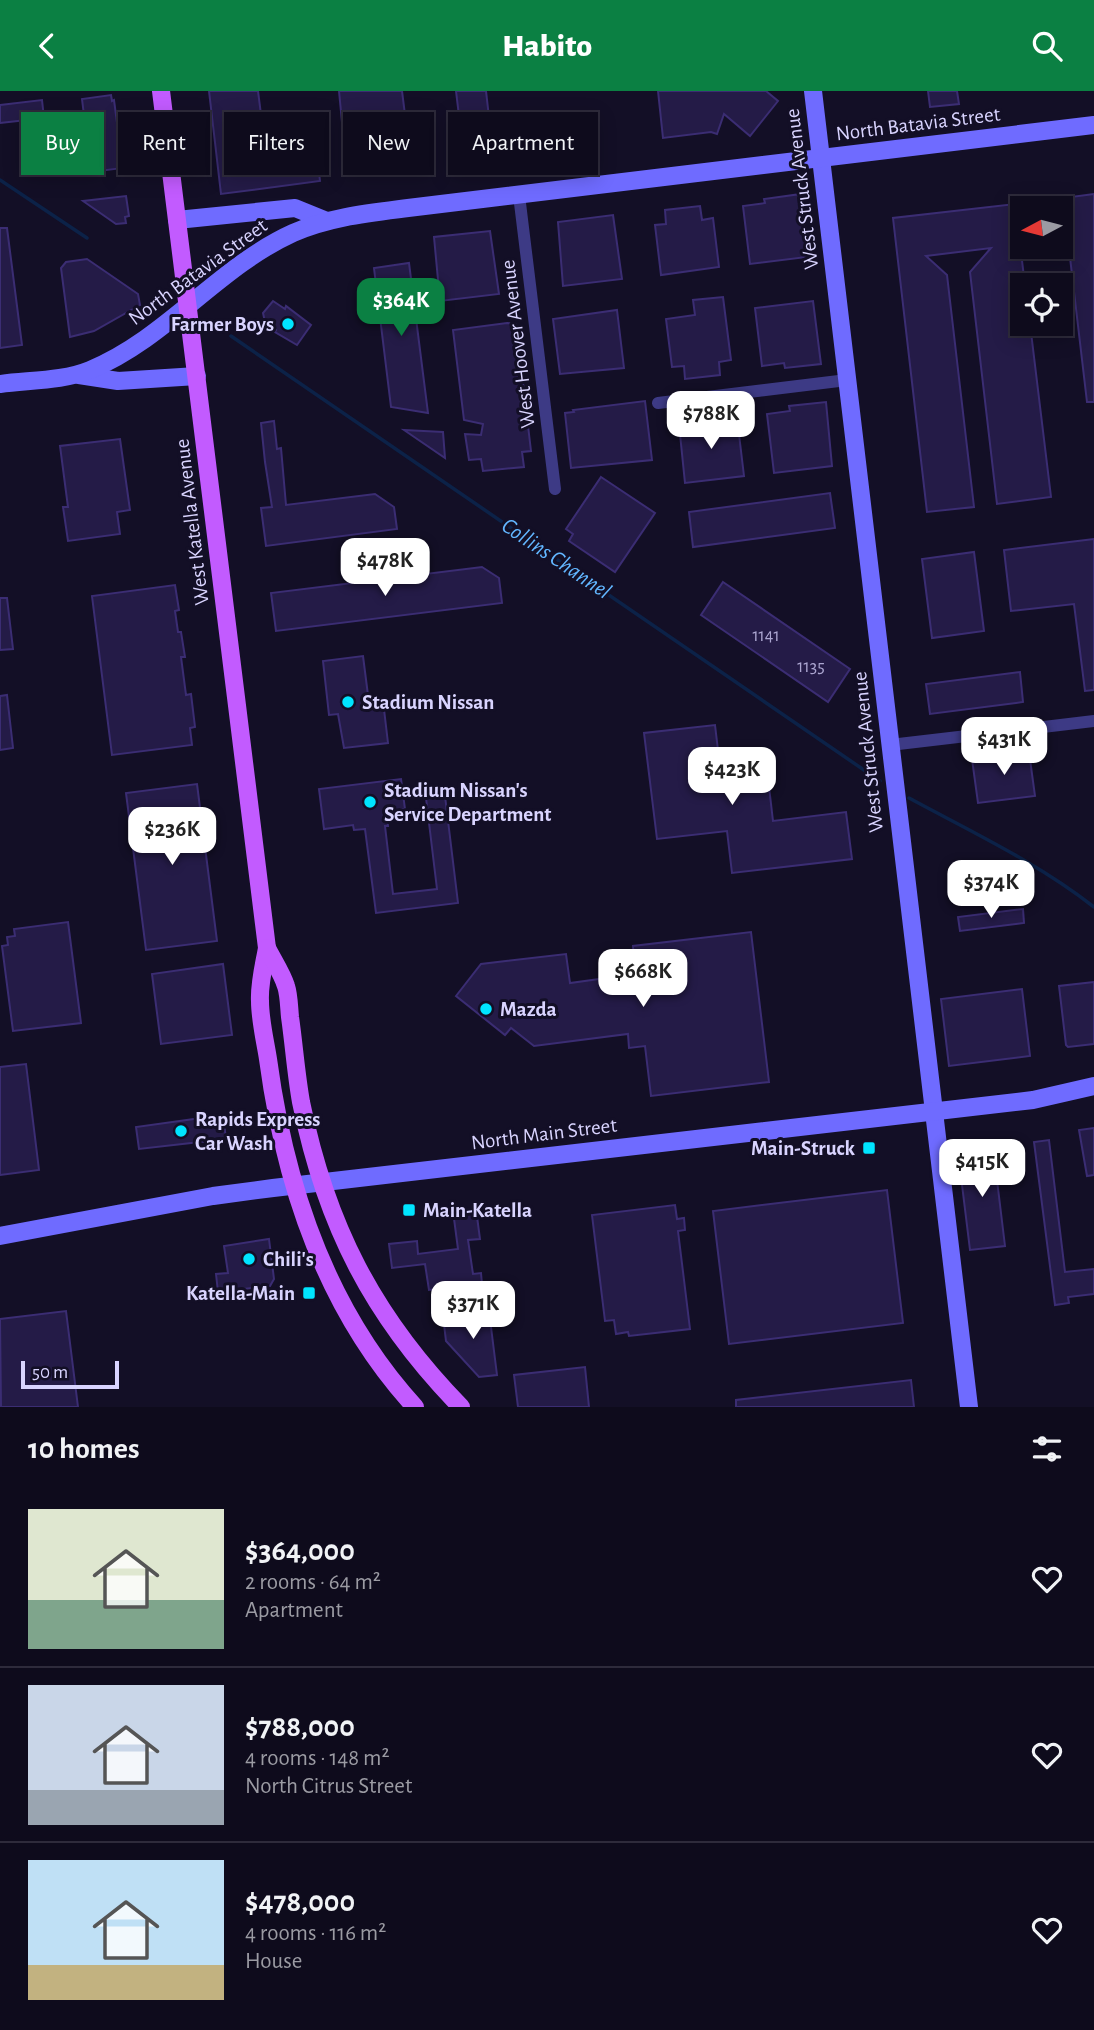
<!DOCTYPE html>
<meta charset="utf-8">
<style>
body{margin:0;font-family:"Alegreya Sans",sans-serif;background:#171425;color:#f1f3f6;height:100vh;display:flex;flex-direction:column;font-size:26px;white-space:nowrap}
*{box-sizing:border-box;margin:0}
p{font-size:23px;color:#9b9ba3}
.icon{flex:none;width:38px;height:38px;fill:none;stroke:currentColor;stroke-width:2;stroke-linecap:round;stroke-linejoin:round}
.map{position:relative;height:1316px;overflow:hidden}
.side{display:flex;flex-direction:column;background:#0e0b1c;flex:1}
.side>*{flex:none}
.hud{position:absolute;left:21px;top:21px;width:700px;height:63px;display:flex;gap:14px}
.needle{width:46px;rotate:263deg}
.fabs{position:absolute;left:1010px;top:105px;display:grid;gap:14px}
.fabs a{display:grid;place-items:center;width:63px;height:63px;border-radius:0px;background:#0e0b1c;box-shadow:0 4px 18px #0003,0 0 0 2px #2e2b3b;font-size:35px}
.scale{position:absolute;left:21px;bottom:18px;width:98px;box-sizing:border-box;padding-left:7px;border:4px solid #d9d4ff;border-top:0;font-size:19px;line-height:24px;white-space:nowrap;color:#d9d4ff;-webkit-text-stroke:5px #130f26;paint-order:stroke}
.price{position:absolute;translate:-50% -60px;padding:0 16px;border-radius:14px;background:#fff;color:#222;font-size:23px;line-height:46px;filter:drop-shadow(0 2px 4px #0008)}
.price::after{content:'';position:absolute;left:50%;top:42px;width:21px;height:16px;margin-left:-10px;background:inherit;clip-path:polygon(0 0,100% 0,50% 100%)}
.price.active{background:#0b8043;color:#fff}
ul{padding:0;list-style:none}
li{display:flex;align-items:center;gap:21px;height:175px;padding:0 28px}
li+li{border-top:2px solid #2e2b3b}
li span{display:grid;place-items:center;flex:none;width:196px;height:140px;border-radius:0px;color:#555}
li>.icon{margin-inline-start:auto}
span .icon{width:84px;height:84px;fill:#fffc;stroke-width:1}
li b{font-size:30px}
h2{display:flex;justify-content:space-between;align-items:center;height:84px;padding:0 28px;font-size:30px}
.chip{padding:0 24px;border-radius:0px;background:#0e0b1c;box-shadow:0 4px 18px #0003,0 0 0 2px #2e2b3b;font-size:24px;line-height:63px}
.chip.active{background:#0b8043;color:#fff}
header{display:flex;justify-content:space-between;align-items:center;height:91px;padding:0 28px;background:#0b8043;color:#fff;font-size:32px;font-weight:800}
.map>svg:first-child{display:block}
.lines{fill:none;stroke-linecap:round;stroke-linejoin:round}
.stream{stroke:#0c2248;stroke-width:3.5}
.building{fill:#241b47;stroke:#3b2d73;stroke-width:2}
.street{stroke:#3d3a85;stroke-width:12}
.secondary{stroke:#6f6bff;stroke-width:18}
.primary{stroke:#c25bff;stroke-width:18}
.poi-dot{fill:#00e5ff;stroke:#130f26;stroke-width:2.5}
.labels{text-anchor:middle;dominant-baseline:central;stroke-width:6;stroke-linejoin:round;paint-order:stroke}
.number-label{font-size:18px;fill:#aca6d1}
.street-label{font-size:21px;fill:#d9d4ff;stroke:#130f26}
.poi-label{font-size:21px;font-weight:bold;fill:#d9d4ff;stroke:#130f26;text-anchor:start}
.water-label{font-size:23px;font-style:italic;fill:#62b6ff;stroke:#130f26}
</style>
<header><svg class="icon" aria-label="back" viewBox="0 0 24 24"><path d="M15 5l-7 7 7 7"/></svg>Habito<svg class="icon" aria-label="search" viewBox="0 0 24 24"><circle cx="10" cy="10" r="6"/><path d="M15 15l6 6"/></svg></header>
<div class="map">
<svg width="1094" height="1316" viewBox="0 0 1094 1316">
<rect width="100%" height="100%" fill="#130f26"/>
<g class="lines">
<g class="stream">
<path d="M0,89L87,147"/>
<path d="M231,245L880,690"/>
<path d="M909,707C972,741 1038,772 1094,816"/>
</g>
</g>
<g class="building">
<path d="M209,0H258L264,47L314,41L320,90L221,103Z"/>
<path d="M339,0H402L412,79L377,84L373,48L344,52Z"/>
<path d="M456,0H486L495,79L466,83Z"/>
<path d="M658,0H766L778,10L750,45L724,23L717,43L711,41L663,47Z"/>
<path d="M928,0H957L959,13L930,16Z"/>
<path d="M111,4L112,10L114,9L123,77L91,81L82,8Z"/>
<path d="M42,9L44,27L0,32V14Z"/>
<path d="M801,103L807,166L750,173L743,115L765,112L764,108Z"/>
<path d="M1094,103V311H1087L1063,107Z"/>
<path d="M126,105L129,125L125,126L126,132L116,133L83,110Z"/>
<path d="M1015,113L1025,194H1022V233H1030L1051,406L997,413L970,181L991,157L926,165L947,184L974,416L927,421L893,127Z"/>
<path d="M700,115L702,129L713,127L719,176L661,184L655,134L666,133L665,119Z"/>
<path d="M613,124L622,188L563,195L558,131Z"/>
<path d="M0,137H7L22,254L0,257Z"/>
<path d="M490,140L499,203L440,210L434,146Z"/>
<path d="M87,168L138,203L140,214L94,240L70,246L61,177L66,171Z"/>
<path d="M409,172L428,322L391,316L374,177Z"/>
<path d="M723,206L731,269L719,271L720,284L685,288L684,275L672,276L666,228L695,224L693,209Z"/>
<path d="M273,210L285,218L286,215L311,234L297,254L275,241L276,239L265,231L263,222Z"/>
<path d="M813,210L821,273L785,277L784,272L762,275L755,217Z"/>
<path d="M617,219L624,277L560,283L553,228Z"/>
<path d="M507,232L516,233L531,360L522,361L524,376L483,380L481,368L469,369L465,343L481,344L483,333L464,329L453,239Z"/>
<path d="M645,310L652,369L571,377L565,322L574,321L573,319Z"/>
<path d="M826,311L832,375L774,382L767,323L790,320L789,315Z"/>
<path d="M725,324L726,336L738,335L744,385L685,392L680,343L691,341L690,328Z"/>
<path d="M274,330L277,358L281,357L286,414L375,403L394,416L397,438L266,455L261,417L272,416L265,371L261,332Z"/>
<path d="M404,339L443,341L445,367Z"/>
<path d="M120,348L130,419L117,421L120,443L68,450L63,416H68L60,355Z"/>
<path d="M601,386L655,422L615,481L569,450L573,443L566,438Z"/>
<path d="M830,402L835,437L693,456L689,421Z"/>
<path d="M1094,448V599L1085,600L1074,513L1011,520L1004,459Z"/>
<path d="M974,461L984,540L932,547L922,468Z"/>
<path d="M482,476L499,487L502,512L276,540L271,502Z"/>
<path d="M723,491L850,578L828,611L701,524Z"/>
<path d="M175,494L179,519L175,520L178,541H181L185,566H181L186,604L191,603L195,636L190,637L192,654L112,664L92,505Z"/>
<path d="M0,507H7L13,558L0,559Z"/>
<path d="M363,565L369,612L383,610L388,652L344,657L338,623L329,624L323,570Z"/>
<path d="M1020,581L1023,611L930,623L926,593Z"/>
<path d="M7,604L13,657L0,659V605Z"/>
<path d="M715,634L722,693L768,687L773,730L846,721L852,768L732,782L727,740L657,748L644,642Z"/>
<path d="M1029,661L1035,705L978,712L972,668Z"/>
<path d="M401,688L405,718L386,720L388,735H385L393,803L437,798L426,707L445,705L458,812L376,822L365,738L354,739L353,734L324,738L319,698Z"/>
<path d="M197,693L217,850L146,859L126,702Z"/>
<path d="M993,788L995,802L956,807L955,793Z"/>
<path d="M1023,818L1024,832L960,840L958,826Z"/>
<path d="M68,831L81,932L13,940L2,855L8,854L7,846L15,845L14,838Z"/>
<path d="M751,841L769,991L651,1005L645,955L629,957L628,943L534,955L511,937L505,944L456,905L481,873L566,863L570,892L621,885L620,871L634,869L633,855Z"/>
<path d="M223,873L232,944L161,953L152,883Z"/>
<path d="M1094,891V953L1068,956L1066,954L1059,895Z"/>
<path d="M1022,898L1030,965L949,975L941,908Z"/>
<path d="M26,973L39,1079L0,1084V976Z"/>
<path d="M223,1024L226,1048L139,1058L136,1036Z"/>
<path d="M1094,1037V1084L1087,1085L1079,1039Z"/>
<path d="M1049,1049L1065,1181L1094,1178V1203L1068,1206L1069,1212L1055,1214L1034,1051Z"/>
<path d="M993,1056L1005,1155L970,1159L958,1061Z"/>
<path d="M887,1099L903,1232L729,1253L713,1120Z"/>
<path d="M675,1114L677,1128L684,1127L685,1139L678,1140L690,1238L629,1245L628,1241L616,1243L614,1229L605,1230L592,1124Z"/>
<path d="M476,1118L480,1148L468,1149L473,1183L481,1182L482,1193L429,1199L425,1173L392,1177L389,1153L417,1150L418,1163L458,1158L453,1120Z"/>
<path d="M269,1148L274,1188L270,1195L218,1201L216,1183L228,1182L224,1155Z"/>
<path d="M66,1220L78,1316H1L0,1228Z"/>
<path d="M489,1220L497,1284L479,1286L446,1250L443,1225Z"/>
<path d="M585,1276L589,1316H518L514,1284Z"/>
<path d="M911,1289L914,1316H736V1309Z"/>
</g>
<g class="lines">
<g class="street">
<path d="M519,104L555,398"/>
<path d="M658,312L847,289"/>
<path d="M890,654L1094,630"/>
</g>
<g class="secondary">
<path d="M813,0L969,1316"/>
<path d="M177,129L295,117L327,130"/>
<path d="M79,284L118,290L197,285"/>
<path d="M0,293C29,289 63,290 90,279C166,248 218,176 293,142C329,126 369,122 408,117L1094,34"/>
<path d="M0,1145L213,1105L273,1097L1033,1009L1094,995"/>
</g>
<g class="primary">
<path d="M161,0L267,857C264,874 259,893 260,910C260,929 265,949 268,968C285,1095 327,1220 415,1316"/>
<path d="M267,857C273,869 282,882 286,895C289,904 289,916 290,926C294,954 296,983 301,1011C326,1134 373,1226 461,1316"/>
</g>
</g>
<g class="poi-dot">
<circle cx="288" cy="233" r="7"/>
<circle cx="348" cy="611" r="7"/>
<circle cx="370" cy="711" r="7"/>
<circle cx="486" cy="918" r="7"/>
<circle cx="181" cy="1040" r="7"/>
<rect x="862" y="1050" width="14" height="14" rx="3.5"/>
<rect x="402" y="1112" width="14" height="14" rx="3.5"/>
<circle cx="249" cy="1168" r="7"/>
<rect x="302" y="1195" width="14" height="14" rx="3.5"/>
</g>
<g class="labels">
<g class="number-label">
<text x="766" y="545">1141</text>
<text x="811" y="576">1135</text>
</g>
<g class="street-label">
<text transform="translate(918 33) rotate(-7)">North Batavia Street</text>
<text transform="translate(802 98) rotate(-97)">West Struck Avenue</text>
<text transform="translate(198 181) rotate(-36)">North Batavia Street</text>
<text transform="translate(518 253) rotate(-97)">West Hoover Avenue</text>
<text transform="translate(192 431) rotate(-97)">West Katella Avenue</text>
<text transform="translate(868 661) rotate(-96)">West Struck Avenue</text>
<text transform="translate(544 1043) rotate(-7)">North Main Street</text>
</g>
<g class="poi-label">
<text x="274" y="233" text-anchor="end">Farmer Boys</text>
<text x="362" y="611">Stadium Nissan</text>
<text x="384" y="699">Stadium Nissan's<tspan x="384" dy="24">Service Department</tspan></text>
<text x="500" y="918">Mazda</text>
<text x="195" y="1028">Rapids Express<tspan x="195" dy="24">Car Wash</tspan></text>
<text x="855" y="1057" text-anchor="end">Main-Struck</text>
<text x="423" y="1119">Main-Katella</text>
<text x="263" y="1168">Chili's</text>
<text x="295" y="1202" text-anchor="end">Katella-Main</text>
</g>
<g class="water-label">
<text transform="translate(556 468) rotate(34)">Collins Channel</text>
</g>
</g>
</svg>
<div class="fabs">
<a><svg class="needle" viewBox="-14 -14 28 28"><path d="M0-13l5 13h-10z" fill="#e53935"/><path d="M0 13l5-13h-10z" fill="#9b9ba3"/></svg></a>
<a><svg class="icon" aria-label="locate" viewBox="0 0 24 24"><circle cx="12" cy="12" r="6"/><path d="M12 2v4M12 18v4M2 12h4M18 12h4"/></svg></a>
</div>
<div class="scale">50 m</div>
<b class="price active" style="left:401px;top:247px">$364K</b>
<b class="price" style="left:711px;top:360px">$788K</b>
<b class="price" style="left:385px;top:507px">$478K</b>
<b class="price" style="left:1004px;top:686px">$431K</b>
<b class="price" style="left:732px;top:716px">$423K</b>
<b class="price" style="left:172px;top:776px">$236K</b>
<b class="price" style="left:991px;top:829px">$374K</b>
<b class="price" style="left:643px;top:918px">$668K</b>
<b class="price" style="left:982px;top:1108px">$415K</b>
<b class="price" style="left:473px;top:1250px">$371K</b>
<div class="hud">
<a class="chip active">Buy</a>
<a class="chip">Rent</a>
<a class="chip">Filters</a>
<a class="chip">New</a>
<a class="chip">Apartment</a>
</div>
</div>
<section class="side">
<h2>10 homes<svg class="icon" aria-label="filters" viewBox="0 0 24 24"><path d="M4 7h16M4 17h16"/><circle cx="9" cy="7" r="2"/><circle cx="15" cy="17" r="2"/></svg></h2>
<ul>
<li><span style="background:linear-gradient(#dfe7d0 65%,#7fa58c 0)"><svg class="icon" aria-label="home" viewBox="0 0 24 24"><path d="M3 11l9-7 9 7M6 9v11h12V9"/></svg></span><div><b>$364,000</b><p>2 rooms · 64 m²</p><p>Apartment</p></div><svg class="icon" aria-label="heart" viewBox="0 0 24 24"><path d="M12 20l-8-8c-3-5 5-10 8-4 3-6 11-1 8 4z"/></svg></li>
<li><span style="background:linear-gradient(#c9d6e8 75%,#9aa5b1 0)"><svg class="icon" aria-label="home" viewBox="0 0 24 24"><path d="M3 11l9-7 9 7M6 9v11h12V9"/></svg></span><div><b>$788,000</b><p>4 rooms · 148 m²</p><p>North Citrus Street</p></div><svg class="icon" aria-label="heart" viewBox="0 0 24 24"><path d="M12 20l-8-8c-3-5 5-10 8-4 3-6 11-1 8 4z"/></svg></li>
<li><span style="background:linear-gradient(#bfe0f5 75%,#c2b280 0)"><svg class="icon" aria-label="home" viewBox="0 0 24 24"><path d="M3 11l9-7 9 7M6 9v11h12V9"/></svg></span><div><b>$478,000</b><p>4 rooms · 116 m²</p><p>House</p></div><svg class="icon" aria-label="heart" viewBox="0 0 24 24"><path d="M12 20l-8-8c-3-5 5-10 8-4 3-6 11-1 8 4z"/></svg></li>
</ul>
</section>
